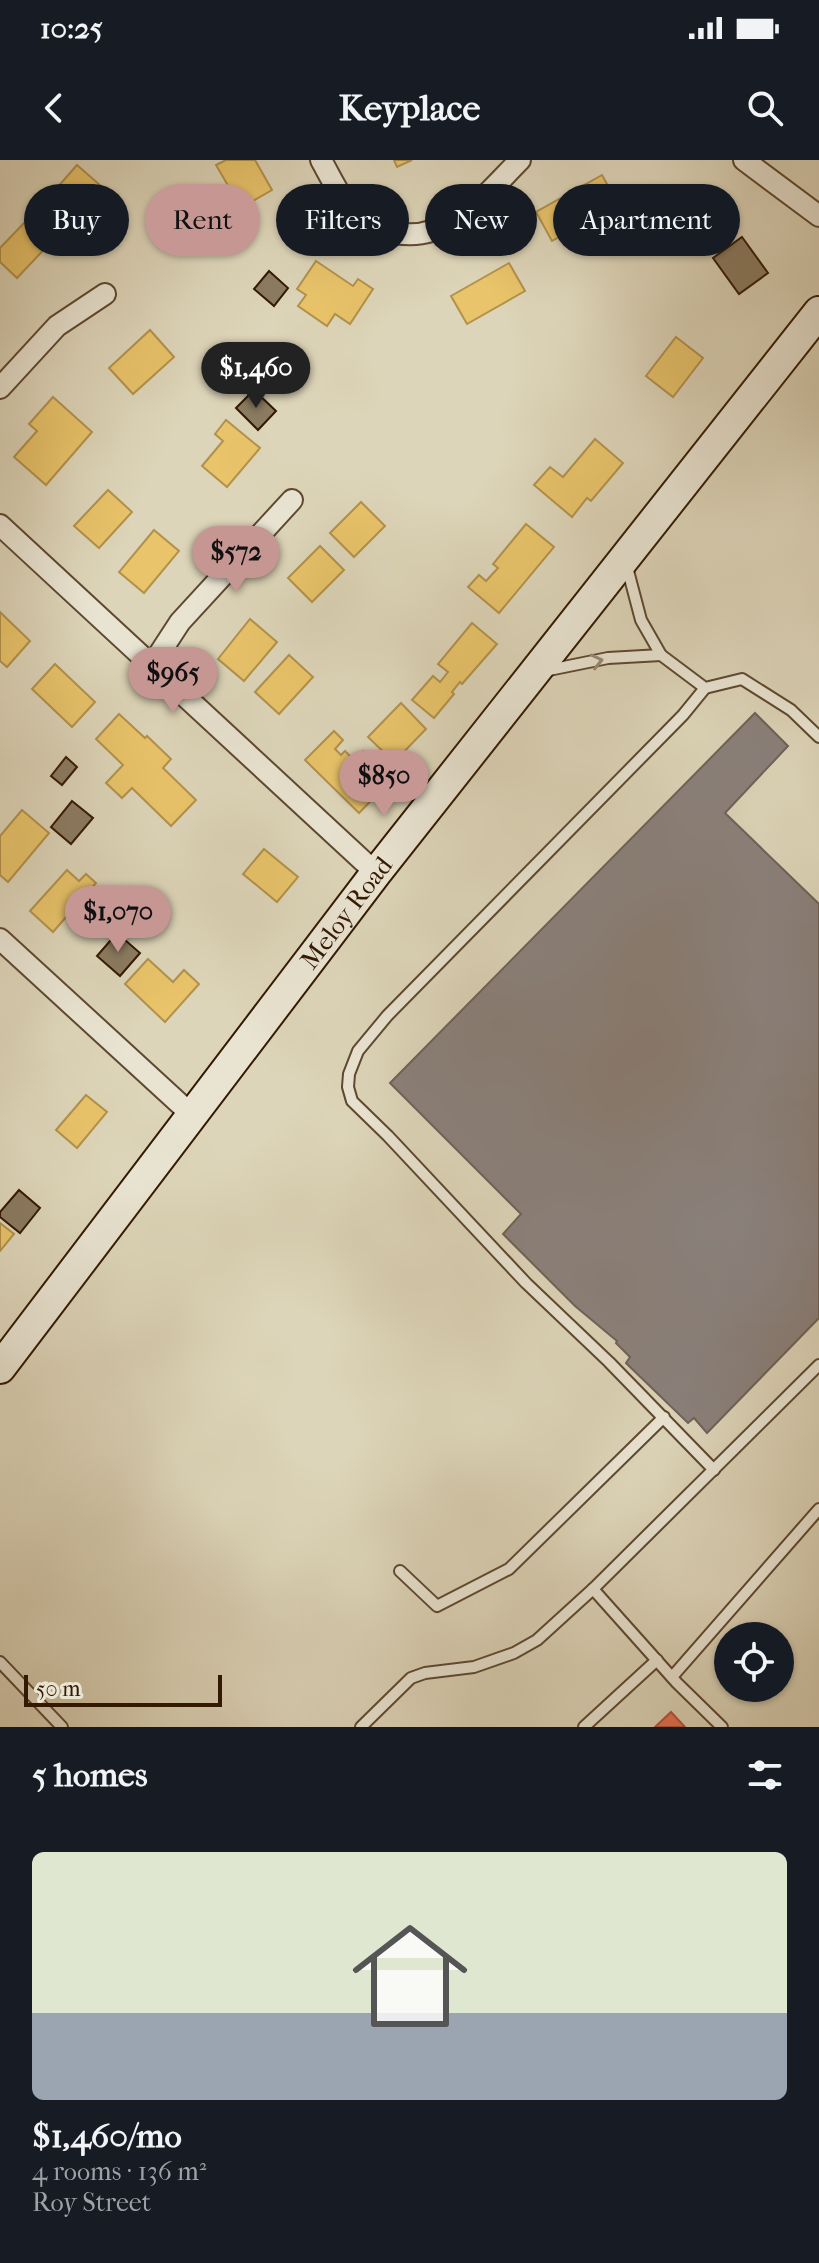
<!DOCTYPE html>
<meta charset="utf-8">
<style>
body{margin:0;font-family:"IM FELL French Canon",serif;background:#20242c;color:#f1f3f6;height:100vh;display:flex;flex-direction:column;font-size:30px;white-space:nowrap}
*{box-sizing:border-box;margin:0}
p{font-size:26px;color:#9ea1a6}
.icon{flex:none;width:44px;height:44px;fill:none;stroke:currentColor;stroke-width:2;stroke-linecap:round;stroke-linejoin:round}
.map{position:relative;height:1567px;overflow:hidden}
.side{display:flex;flex-direction:column;background:#171b24;flex:1}
.side>*{flex:none}
.banner{position:absolute;left:24px;top:24px;width:772px;height:72px;display:flex;gap:16px}
.fabs{position:absolute;left:714px;top:1462px;display:grid;gap:16px}
.fabs a{display:grid;place-items:center;width:80px;height:80px;border-radius:50%;background:#171b24;box-shadow:0 2px 6px #0004;font-size:40px}
.scale{position:absolute;left:24px;bottom:20px;width:198px;box-sizing:border-box;padding-left:8px;border:4px solid #331902;border-top:0;font-size:22px;line-height:28px;white-space:nowrap;color:#331902;-webkit-text-stroke:6px #e9e4d2;paint-order:stroke}
.price{position:absolute;translate:-50% -68px;padding:0 18px;border-radius:28px;background:#c59692;color:#111;font-size:26px;line-height:52px;filter:drop-shadow(0 2px 4px #0008)}
.price::after{content:'';position:absolute;left:50%;top:48px;width:24px;height:18px;margin-left:-12px;background:inherit;clip-path:polygon(0 0,100% 0,50% 100%)}
.price.selected{background:#222;color:#fff}
ul{padding:0;list-style:none}
li{display:grid;align-content:center;gap:16px;height:424px;padding:0 32px}
li span{display:grid;place-items:center;height:248px;border-radius:12px;color:#555}
li>.icon{margin-inline-start:auto}
span .icon{width:144px;height:144px;fill:#fffc;stroke-width:1}
li b{font-size:34px}
h2{display:flex;justify-content:space-between;align-items:center;height:96px;padding:0 32px;font-size:34px}
.pill{padding:0 28px;border-radius:36px;background:#171b24;box-shadow:0 2px 6px #0004;font-size:28px;line-height:72px}
.pill.selected{background:#c59692;color:#111}
.status{display:flex;justify-content:space-between;align-items:center;height:56px;padding:0 40px;background:#171b24;direction:ltr}
.status svg{height:22px;fill:currentColor}
header{display:flex;justify-content:space-between;align-items:center;height:104px;padding:0 32px;background:#171b24;font-size:36px;font-weight:700}
.map>svg:first-child{display:block}
.homes{fill:#e9c46a;stroke:#b2914b;stroke-width:2}
.shops{fill:#e76f51;stroke:#b15539;stroke-width:2}
.industry{fill:#8a817c;stroke:#706257;stroke-width:2}
.building{fill:#8b7b61;stroke:#331902;stroke-width:2}
.lines{fill:none;stroke-linecap:round;stroke-linejoin:round}
.lane-casing{stroke:#5e4830;stroke-width:14}
.street-casing{stroke:#5e4830;stroke-width:24}
.secondary-casing{stroke:#331902;stroke-width:34}
.lane{stroke:#e9e4d2;stroke-width:10}
.street{stroke:#e9e4d2;stroke-width:20}
.secondary{stroke:#e9e4d2;stroke-width:30}
.oneway{stroke:#978974}
.labels{text-anchor:middle;dominant-baseline:central;stroke-width:8;stroke-linejoin:round;paint-order:stroke}
.street-label{font-size:26px;fill:#331902;stroke:#e9e4d2}
</style>
<div class="status"><b>10:25</b><svg viewBox="0 0 49 12"><path d="M0 12V9h3v3zM5 12V6h3v6zM10 12V3h3v9zM15 12V0h3v12zM26 1h20v11H26zM47 4h2v5h-2z"/></svg></div>
<header><svg class="icon" aria-label="back" viewBox="0 0 24 24"><path d="M15 5l-7 7 7 7"/></svg>Keyplace<svg class="icon" aria-label="search" viewBox="0 0 24 24"><circle cx="10" cy="10" r="6"/><path d="M15 15l6 6"/></svg></header>
<div class="map">
<svg width="819" height="1567" viewBox="0 0 819 1567">
<rect width="100%" height="100%" fill="#ddd5b9"/>
<filter id="stains"><feTurbulence type="fractalNoise" baseFrequency=".0025" numOctaves="4"/><feColorMatrix values="0 0 0 0 .2 0 0 0 0 .09 0 0 0 0 .02 0 0 0 .5 -.17"/></filter>
<radialGradient id="worn" r=".72"><stop offset=".6" stop-color="#630" stop-opacity="0"/><stop offset="1" stop-color="#630" stop-opacity=".3"/></radialGradient>
<g class="homes">
<path d="M226,0H255L272,30L241,48L216,5Z"/>
<path d="M394,0H412L397,7Z"/>
<path d="M77,5L101,26L65,67L41,46Z"/>
<path d="M602,15L618,44L552,81L536,52Z"/>
<path d="M28,59L52,81L17,118L0,102V88Z"/>
<path d="M316,101L353,126L358,119L373,129L350,164L335,154L327,166L298,146L306,135L297,129Z"/>
<path d="M509,103L525,131L467,164L451,136Z"/>
<path d="M150,170L174,197L133,234L109,208Z"/>
<path d="M676,177L703,198L673,237L646,216Z"/>
<path d="M53,237L92,272L46,325L14,297L37,271L29,264Z"/>
<path d="M226,260L260,288L227,327L202,306L223,281L215,274Z"/>
<path d="M595,279L623,303L591,341L587,338L572,357L534,325L550,307L563,317Z"/>
<path d="M108,330L132,352L99,388L74,366Z"/>
<path d="M361,342L385,366L354,397L330,373Z"/>
<path d="M526,364L554,387L499,453L468,427L479,415L486,421L498,408L493,404Z"/>
<path d="M154,370L179,391L144,433L119,412Z"/>
<path d="M320,386L344,410L312,442L288,418Z"/>
<path d="M0,452L30,481L7,507L0,501Z"/>
<path d="M250,459L277,482L244,521L218,499Z"/>
<path d="M472,463L497,484L462,524L460,522L452,532L454,534L434,558L412,540L433,516L440,522L448,512L438,504Z"/>
<path d="M289,495L313,517L279,554L255,532Z"/>
<path d="M55,504L95,542L72,567L32,529Z"/>
<path d="M401,543L426,569L394,602L368,577Z"/>
<path d="M119,554L145,578L147,576L171,599L163,608L196,640L171,666L132,628L122,638L106,623L123,605L96,579Z"/>
<path d="M334,571L343,580L335,589L341,595L345,591L354,600L363,591L392,619L359,653L305,600Z"/>
<path d="M22,650L49,673L8,722L0,715V676Z"/>
<path d="M264,689L298,717L277,742L243,714Z"/>
<path d="M67,710L79,721L86,714L96,723L53,772L30,751Z"/>
<path d="M148,799L173,822L184,810L199,824L165,862L125,824Z"/>
<path d="M86,935L107,952L77,988L56,970Z"/>
<path d="M0,1063L14,1074L0,1091Z"/>
</g>
<path class="shops" d="M671,1552L685,1567H655Z"/>
<path class="industry" d="M755,553L788,586L725,653L819,744V1158L707,1273L694,1258L688,1263L626,1203L630,1197L616,1183L617,1181L575,1146L503,1074L521,1054L390,923Z"/>
<g class="building">
<path d="M742,77L768,113L739,134L713,98Z"/>
<path d="M269,111L288,128L274,146L254,129Z"/>
<path d="M254,230L276,251L258,270L236,248Z"/>
<path d="M66,597L77,607L62,625L51,616Z"/>
<path d="M72,641L93,658L71,684L51,667Z"/>
<path d="M117,773L140,793L120,816L97,796Z"/>
<path d="M19,1030L40,1048L20,1073L0,1057V1052Z"/>
</g>
<g class="lines">
<defs>
<g id="lane">
<path d="M627,407L641,460L661,495L705,528L742,519L791,550L819,577"/>
<path d="M544,511L608,498L661,495"/>
<path d="M705,528L683,555L387,856L358,891L349,914L348,927L352,941L388,976L526,1123L609,1202L714,1310"/>
<path d="M400,1411L437,1446L509,1409L664,1257"/>
<path d="M593,1429L677,1523L722,1567"/>
<path d="M0,1502L62,1567"/>
<path d="M672,1517L819,1349"/>
<path d="M361,1567L411,1518L425,1513L474,1507L514,1493L537,1480L593,1429L819,1205"/>
<path d="M584,1567L657,1500"/>
</g>
<g id="street">
<path d="M321,0C329,14 336,30 346,43C358,58 374,68 392,72C447,86 486,34 520,0"/>
<path d="M744,0L819,56"/>
<path d="M0,228L57,166L105,134"/>
<path d="M0,365L376,713"/>
<path d="M152,505L180,462L292,340"/>
<path d="M0,779L193,956"/>
</g>
<g id="secondary">
<path id="s1" d="M0,1208L376,713L819,152"/>
</g>
</defs>
<use href="#lane" class="lane-casing"/>
<use href="#street" class="street-casing"/>
<use href="#secondary" class="secondary-casing"/>
<use href="#lane" class="lane"/>
<use href="#street" class="street"/>
<use href="#secondary" class="secondary"/>
</g>
<defs><path id="oneway-chevron" d="M-2-3.5L2.5 0L-2 3.5" fill="none" stroke-width="1.6" stroke-linecap="round" stroke-linejoin="round" transform="scale(2)"/></defs>
<use class="oneway" href="#oneway-chevron" transform="translate(597 501) rotate(-13)"/>
<g class="labels">
<g class="street-label">
<text stroke="none"><textPath href="#s1" startOffset="572">Meloy Road</textPath></text>
</g>
</g>
<rect width="100%" height="100%" filter="url(#stains)"/>
<rect width="100%" height="100%" fill="url(#worn)"/>
</svg>
<div class="fabs">
<a><svg class="icon" aria-label="locate" viewBox="0 0 24 24"><circle cx="12" cy="12" r="6"/><path d="M12 2v4M12 18v4M2 12h4M18 12h4"/></svg></a>
</div>
<div class="scale">50 m</div>
<b class="price selected" style="left:256px;top:250px">$1,460</b>
<b class="price" style="left:236px;top:434px">$572</b>
<b class="price" style="left:173px;top:555px">$965</b>
<b class="price" style="left:384px;top:658px">$850</b>
<b class="price" style="left:118px;top:794px">$1,070</b>
<div class="banner">
<a class="pill">Buy</a>
<a class="pill selected">Rent</a>
<a class="pill">Filters</a>
<a class="pill">New</a>
<a class="pill">Apartment</a>
</div>
</div>
<section class="side">
<h2>5 homes<svg class="icon" aria-label="filters" viewBox="0 0 24 24"><path d="M4 7h16M4 17h16"/><circle cx="9" cy="7" r="2"/><circle cx="15" cy="17" r="2"/></svg></h2>
<ul>
<li><span style="background:linear-gradient(#dfe7d0 65%,#9aa5b1 0)"><svg class="icon" aria-label="home" viewBox="0 0 24 24"><path d="M3 11l9-7 9 7M6 9v11h12V9"/></svg></span><div><b>$1,460/mo</b><p>4 rooms · 136 m²</p><p>Roy Street</p></div></li>
</ul>
</section>
